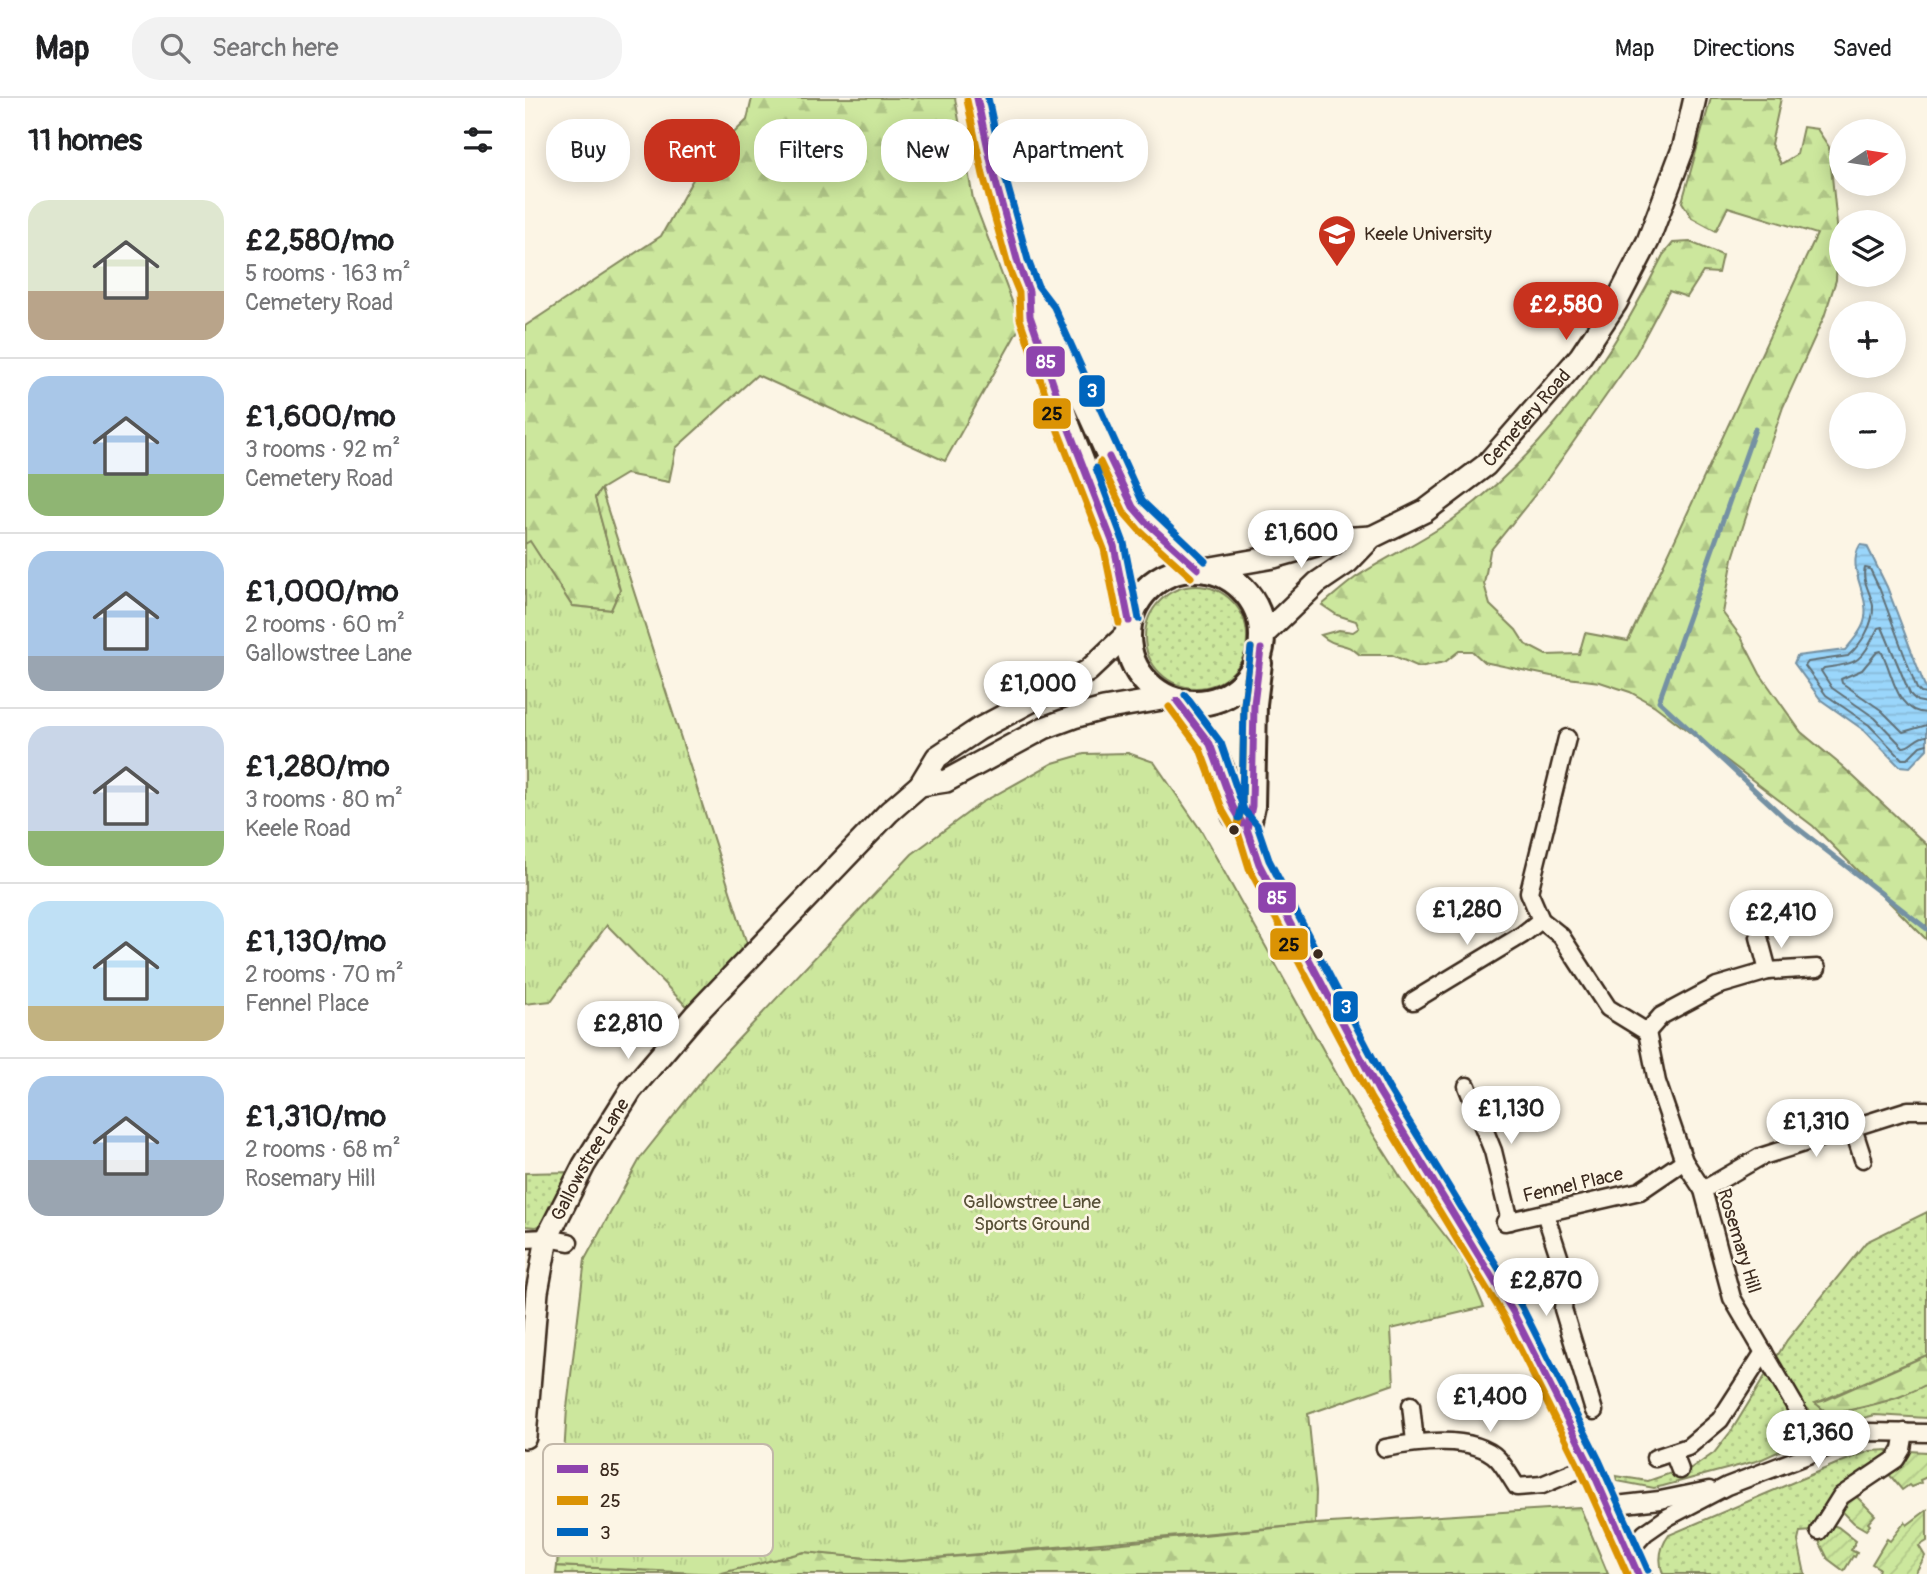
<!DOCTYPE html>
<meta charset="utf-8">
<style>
body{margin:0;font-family:Pangolin,sans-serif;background:#f2f2f2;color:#202124;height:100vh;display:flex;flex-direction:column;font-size:26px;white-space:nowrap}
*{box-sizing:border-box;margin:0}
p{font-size:23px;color:#757577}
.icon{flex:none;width:38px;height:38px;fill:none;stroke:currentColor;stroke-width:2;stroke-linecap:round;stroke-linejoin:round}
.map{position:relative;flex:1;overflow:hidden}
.sheet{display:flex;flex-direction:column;background:#fff;width:525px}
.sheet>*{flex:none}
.hud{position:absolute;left:21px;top:21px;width:665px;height:63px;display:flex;gap:14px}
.needle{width:46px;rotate:78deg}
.buttons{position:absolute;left:1304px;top:21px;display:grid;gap:14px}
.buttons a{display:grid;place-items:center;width:77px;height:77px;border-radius:50%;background:#fff;box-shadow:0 4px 18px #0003;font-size:35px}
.price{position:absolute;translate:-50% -60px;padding:0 16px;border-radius:24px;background:#fff;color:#222;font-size:23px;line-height:46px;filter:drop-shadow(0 2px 4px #0008)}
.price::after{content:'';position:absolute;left:50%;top:42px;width:21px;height:16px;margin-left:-10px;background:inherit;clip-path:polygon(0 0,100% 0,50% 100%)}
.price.current{background:#c8321e;color:#fff}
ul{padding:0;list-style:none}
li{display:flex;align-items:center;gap:21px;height:175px;padding:0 28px}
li+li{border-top:2px solid #e0e0e0}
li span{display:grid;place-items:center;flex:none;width:196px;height:140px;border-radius:21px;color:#555}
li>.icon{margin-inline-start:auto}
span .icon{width:84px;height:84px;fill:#fffc;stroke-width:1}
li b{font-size:30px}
h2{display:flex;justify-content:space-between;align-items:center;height:84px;padding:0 28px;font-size:30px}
.chip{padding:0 24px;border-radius:28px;background:#fff;box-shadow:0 4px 18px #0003;font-size:24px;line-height:63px}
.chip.current{background:#c8321e;color:#fff}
header{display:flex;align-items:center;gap:42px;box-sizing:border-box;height:98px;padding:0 35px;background:#fff;border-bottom:2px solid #e0e0e0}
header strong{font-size:33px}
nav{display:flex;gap:38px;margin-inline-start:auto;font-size:24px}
.search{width:490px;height:63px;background:#f2f2f2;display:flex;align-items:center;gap:18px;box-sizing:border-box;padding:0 24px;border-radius:28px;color:#757577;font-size:26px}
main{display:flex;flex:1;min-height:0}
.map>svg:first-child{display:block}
.grass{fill:url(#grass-dots);stroke:#84885e;stroke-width:2}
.forest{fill:url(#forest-firs);stroke:#84885e;stroke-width:2}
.park{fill:url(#park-tufts);stroke:#84885e;stroke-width:2}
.garden{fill:url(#garden-furrows);stroke:#84885e;stroke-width:2}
.water{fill:url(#water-rules);stroke:#7491a3;stroke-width:2}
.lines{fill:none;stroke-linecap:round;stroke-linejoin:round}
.shore{stroke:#616f76;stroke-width:2}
.stream{stroke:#7491a3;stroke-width:5}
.street-casing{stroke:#3b2a1e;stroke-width:21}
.secondary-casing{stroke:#3b2a1e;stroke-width:26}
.primary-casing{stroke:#3b2a1e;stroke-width:30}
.street{stroke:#fcf5e5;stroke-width:16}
.secondary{stroke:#fcf5e5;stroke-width:21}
.primary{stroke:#fcf5e5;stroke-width:24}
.bus-1-casing{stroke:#fcf5e5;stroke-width:12}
.bus-2-casing{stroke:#fcf5e5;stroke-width:12}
.bus-3-casing{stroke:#fcf5e5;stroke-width:12}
.bus-1{stroke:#8e44ad;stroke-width:7}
.bus-2{stroke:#db9304;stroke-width:7}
.bus-3{stroke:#0065bd;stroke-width:7}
.bus-dot{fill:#3b2a1e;stroke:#fcf5e5;stroke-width:2.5}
.labels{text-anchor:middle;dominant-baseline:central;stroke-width:5;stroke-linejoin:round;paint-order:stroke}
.poi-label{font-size:19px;fill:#3b2a1e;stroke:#fcf5e5;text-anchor:start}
.street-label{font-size:19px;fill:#3b2a1e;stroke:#fcf5e5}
.park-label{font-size:19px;fill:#585037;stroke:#fcf5e5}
.key{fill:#fcf5e5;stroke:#c2b8a9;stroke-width:2}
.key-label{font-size:19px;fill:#3b2a1e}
.line-badge{stroke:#fcf5e5;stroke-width:2.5}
.badge-label{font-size:19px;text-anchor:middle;font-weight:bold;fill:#fff}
.pale-badge-label{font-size:19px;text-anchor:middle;font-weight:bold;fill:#111}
</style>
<header>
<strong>Map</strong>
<div class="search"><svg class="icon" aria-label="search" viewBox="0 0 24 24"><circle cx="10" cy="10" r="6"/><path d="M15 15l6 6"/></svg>Search here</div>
<nav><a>Map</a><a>Directions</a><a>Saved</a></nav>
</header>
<main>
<section class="sheet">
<h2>11 homes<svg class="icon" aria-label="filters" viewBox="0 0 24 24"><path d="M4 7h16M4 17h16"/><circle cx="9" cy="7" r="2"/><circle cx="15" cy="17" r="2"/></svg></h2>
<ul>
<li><span style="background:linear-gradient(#dfe7d0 65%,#b9a48a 0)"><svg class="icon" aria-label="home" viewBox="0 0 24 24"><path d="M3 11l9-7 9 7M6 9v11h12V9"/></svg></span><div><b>£2,580/mo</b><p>5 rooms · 163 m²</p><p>Cemetery Road</p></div></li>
<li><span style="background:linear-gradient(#a9c7e8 70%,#8fb573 0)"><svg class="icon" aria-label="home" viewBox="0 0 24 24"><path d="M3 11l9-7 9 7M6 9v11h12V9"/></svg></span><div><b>£1,600/mo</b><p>3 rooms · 92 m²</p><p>Cemetery Road</p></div></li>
<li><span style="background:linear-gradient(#a9c7e8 75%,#9aa5b1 0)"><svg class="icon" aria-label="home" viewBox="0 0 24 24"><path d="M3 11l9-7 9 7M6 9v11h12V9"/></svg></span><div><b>£1,000/mo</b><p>2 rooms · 60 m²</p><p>Gallowstree Lane</p></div></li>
<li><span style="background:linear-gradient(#c9d6e8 75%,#8fb573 0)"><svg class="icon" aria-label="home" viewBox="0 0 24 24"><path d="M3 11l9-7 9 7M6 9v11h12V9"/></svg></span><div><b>£1,280/mo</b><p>3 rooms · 80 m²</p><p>Keele Road</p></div></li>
<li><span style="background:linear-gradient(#bfe0f5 75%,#c2b280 0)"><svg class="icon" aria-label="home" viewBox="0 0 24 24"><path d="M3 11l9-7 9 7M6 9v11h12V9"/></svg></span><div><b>£1,130/mo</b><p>2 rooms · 70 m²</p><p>Fennel Place</p></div></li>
<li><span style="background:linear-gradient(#a9c7e8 60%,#9aa5b1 0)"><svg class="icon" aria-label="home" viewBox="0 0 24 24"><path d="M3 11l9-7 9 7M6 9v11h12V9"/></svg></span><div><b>£1,310/mo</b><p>2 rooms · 68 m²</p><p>Rosemary Hill</p></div></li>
</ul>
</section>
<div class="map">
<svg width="1402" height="1476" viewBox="0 0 1402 1476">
<defs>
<pattern id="grass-dots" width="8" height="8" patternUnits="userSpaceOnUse" patternTransform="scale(1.75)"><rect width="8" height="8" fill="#cce79d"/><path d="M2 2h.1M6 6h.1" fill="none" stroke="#b0c687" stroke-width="1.8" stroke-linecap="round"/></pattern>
<pattern id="forest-firs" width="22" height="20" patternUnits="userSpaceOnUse" patternTransform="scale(1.75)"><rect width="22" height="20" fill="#cce79d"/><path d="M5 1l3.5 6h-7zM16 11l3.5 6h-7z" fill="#b0c687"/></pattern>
<pattern id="park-tufts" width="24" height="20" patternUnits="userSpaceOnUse" patternTransform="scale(1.75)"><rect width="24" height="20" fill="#cce79d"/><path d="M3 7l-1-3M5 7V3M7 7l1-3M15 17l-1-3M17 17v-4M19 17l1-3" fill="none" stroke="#b0c687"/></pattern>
<pattern id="garden-furrows" width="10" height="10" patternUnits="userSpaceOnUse" patternTransform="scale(1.75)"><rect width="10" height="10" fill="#cce79d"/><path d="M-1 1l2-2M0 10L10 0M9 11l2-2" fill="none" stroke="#b0c687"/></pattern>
<pattern id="water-rules" width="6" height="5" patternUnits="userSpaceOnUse" patternTransform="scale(1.75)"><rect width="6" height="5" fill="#9ad6fb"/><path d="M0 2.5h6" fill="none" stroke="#86b8d7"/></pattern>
</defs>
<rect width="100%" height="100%" fill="#fcf5e5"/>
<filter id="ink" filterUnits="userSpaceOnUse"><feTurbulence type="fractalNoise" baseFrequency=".0143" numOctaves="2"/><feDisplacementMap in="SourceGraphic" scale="14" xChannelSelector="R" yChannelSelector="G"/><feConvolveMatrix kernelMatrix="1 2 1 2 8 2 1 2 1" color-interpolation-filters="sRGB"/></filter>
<g filter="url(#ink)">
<g class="grass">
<circle cx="671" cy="539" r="51"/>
<path d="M48,1074L20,1127L10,1129L0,1128V1075Z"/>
<path d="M1402,1114V1257L1291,1305L1303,1316L1312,1315L1372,1300L1402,1286V1320L1350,1317L1304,1329L1298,1327L1280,1308L1260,1317L1265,1328V1342L1255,1353L1235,1362L1138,1388L1129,1390L1092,1383L1091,1378L1123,1383L1155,1372L1166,1371L1189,1355L1207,1332L1262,1242L1341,1144Z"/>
<path d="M1363,1352L1362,1360L1288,1433L1275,1434L1273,1443L1280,1476H1138C1133,1462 1135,1449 1144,1437L1311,1366L1345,1353Z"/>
</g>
<g class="forest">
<path d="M227,0H430L448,101L496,227L420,363L232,277L151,350L144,384L101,376L76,391L70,399L95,492L86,512L47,508L5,444L0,446V228L136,138L176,67L222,22Z"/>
<path d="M1186,0H1256L1246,46L1256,66L1272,56L1278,29L1292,31L1304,49L1313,137L1311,182L1299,219L1258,309L1229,394L1208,460L1198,515L1216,539L1235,576L1276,634L1317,668L1402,747V842L1288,728L1130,608L1105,594L1075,584L1026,578L959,564L947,553H934L920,564L894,569L867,557H835C819,542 812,551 796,537L814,532L828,534L834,530L831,523L812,517L797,507C808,498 819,488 830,480C861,459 896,444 927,422C1019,356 1088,258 1138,157L1148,145L1165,144L1197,157L1193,175L1178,174L1162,199L1144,193L1111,255L1021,383L965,453L959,486L965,507L991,532L1000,546L1021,557L1054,556L1060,535L1103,543L1292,136L1203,109L1191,133L1167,120L1157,104Z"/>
<path d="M1402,1257V1286C1374,1302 1343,1308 1312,1315L1304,1316L1290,1305L1301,1302Z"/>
<path d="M1055,1409L1083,1476H31L32,1468L193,1476L279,1454L375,1463L577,1447L790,1426Z"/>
</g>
<g class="park">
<path d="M76,391L221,843L229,858L170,917L82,827L26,903L0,906V446L5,443L47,508L86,512L95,492L70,400Z"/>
<path d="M603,655L629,664L677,734L825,1000L880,1086L939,1162L959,1209L866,1231L869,1286L783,1316L791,1393L790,1426L375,1463L279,1454L193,1476L32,1468L42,1310L60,1161L116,1059L189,967L387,756L456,705L528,665L559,656Z"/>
</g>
<g class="garden">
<path d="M1384,1353L1402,1354V1379L1395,1382L1396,1385L1386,1389L1384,1387L1377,1392L1363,1375Z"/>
<path d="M1332,1399L1350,1417L1343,1425L1345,1427L1341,1432L1329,1425L1316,1412L1324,1401Z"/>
<path d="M1402,1412V1443L1394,1448L1400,1458L1390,1476H1357L1353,1474L1354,1470L1347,1466L1362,1441L1365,1443L1380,1424L1382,1427Z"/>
<path d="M1307,1427L1313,1429L1331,1443L1326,1452L1332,1455L1330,1459L1328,1458L1319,1473L1303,1461L1294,1443Z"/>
</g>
<path class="water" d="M1335,447L1342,448L1362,489L1402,594V651L1385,669L1374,668L1340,633L1296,602L1269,565L1272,558L1320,552C1327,544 1336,534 1339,524C1347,498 1320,472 1335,447Z"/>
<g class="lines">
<g class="shore">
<path d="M1402,596L1396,595L1392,591L1355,492L1345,471L1340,470C1336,482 1346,495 1348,508C1349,527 1336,546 1323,558L1283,564L1280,568L1301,597L1344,627L1377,661H1382L1395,648L1402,646"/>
<path d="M1402,605L1392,603L1385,596L1357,529L1353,530C1336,563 1336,565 1299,570L1296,573L1307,590L1350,620L1378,649C1387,649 1391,638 1402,638"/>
<path d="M1402,615C1369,614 1369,575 1356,553L1352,554L1337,572L1316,581L1317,585L1356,612L1378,634L1402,627"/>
</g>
<path class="stream" d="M1230,331L1134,603L1261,721L1402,831"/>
<defs>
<g id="street">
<path d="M1042,640L1004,794L1016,822L1036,838L1083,910L1122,934"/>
<path d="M1234,839L1243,873"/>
<path d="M888,903L997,837L1016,822"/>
<path d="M1122,934L1132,984L1159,1063L1178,1092L1207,1200L1269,1306L1291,1353"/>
<path d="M1122,934L1136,918L1192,888L1243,873L1292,870"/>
<path d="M942,988L968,1053L985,1123"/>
<path d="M1328,1030L1338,1061"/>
<path d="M1178,1092L1235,1059L1383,1012H1402"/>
<path d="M1020,1115L1038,1171L1040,1190L1038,1211L1069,1313"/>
<path d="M980,1124L1115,1093L1159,1063"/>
<path d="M0,1141L22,1140L44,1144"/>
<path d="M886,1307L890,1344"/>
<path d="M860,1350C891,1344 949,1336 973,1361C980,1369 986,1380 992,1389L1017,1387L1065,1367"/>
<path d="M1148,1354L1155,1372"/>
<path d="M1130,1360L1163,1349L1195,1322L1239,1254"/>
<path d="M1082,1408L1135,1402L1184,1392"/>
<path d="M1294,1433L1316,1398L1371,1361L1377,1351L1380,1334"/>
<path d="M1103,1454L1120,1435L1143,1419L1202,1388L1343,1334L1402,1335"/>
</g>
<g id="secondary">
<path d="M681,471L749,459L813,441L847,439"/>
<path id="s1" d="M737,538L792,485L823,464L847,439L900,413L961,367L1055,259L1091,205L1123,143L1159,48L1170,0"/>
<path d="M395,687L421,683L519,630L549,619L578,611L643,600"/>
<path id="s2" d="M0,1339L12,1194L22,1140L59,1067L106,992L170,917L364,714L395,687L412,659L454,631L563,573L603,535"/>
</g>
<g id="primary">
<path d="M452,0L468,74L493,165L504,193L519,213L608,409L621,424L673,471"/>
<path d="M505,211V218L543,329L589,448L603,522"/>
<circle cx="670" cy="538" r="67"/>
<path d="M652,603L687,650L697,674L710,717L722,731L734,766L854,994L988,1214L1065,1367L1113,1476"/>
<path d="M722,731L727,708L729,606L734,565"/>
</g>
</defs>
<use href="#street" class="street-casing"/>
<use href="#secondary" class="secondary-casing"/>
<use href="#primary" class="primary-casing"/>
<use href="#street" class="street"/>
<use href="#secondary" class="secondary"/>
<use href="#primary" class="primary"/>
<defs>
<g id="bus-1">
<path d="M452,0L468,74L493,165L504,193L505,218L543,329L589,448L604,523"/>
<path d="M584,359L608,409L621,424L673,471"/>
<path d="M736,551L729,606L727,708L722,731L734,766L854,994L988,1214L1065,1367L1113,1476"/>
<path d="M652,603L685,646L708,709L718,726"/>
</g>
<g id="bus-2">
<path d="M442,2L458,77L483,168L494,195L495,221L533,333L579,451L594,525"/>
<path d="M575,364L600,416L614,432L666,479"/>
<path d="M726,550L719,606L717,707L712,731L724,770L845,999L979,1219L1055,1371L1102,1476"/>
<path d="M644,609L675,651L698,713L709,732"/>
</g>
<g id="bus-3">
<path d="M463,0L478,71L503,162L513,188L529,209L617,403L680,463"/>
<path d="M571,370L599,445L614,521"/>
<path d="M660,597L696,645L719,712L732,727L744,762L863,989L997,1209L1074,1362L1123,1472"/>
<path d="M714,720L717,707L719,606L726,550"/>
</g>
</defs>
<use href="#bus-1" class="bus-1-casing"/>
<use href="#bus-2" class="bus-2-casing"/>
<use href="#bus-3" class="bus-3-casing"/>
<use href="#bus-1" class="bus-1"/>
<use href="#bus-2" class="bus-2"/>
<use href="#bus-3" class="bus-3"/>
</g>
</g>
<defs>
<symbol id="university-pin" viewBox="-11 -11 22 30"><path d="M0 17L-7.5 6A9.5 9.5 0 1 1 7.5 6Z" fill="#c8321e" stroke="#fcf5e5"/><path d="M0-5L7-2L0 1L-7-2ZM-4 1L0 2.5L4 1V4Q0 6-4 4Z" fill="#fff"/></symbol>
</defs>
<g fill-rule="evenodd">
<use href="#university-pin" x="790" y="114" width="44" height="60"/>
</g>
<g class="bus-dot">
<circle cx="709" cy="732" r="6"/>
<circle cx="793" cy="856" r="6"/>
</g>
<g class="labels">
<g class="poi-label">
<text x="839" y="136">Keele University</text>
</g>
<g class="street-label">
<text stroke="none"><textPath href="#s1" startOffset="346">Cemetery Road</textPath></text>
<text stroke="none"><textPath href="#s2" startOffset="290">Gallowstree Lane</textPath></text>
<text transform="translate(1048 1087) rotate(-13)">Fennel Place</text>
<text transform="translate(1214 1143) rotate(73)">Rosemary Hill</text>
</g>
<g class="park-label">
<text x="507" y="1104">Gallowstree Lane<tspan x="507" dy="22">Sports Ground</tspan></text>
</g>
</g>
<rect x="18" y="1346" width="230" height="112" rx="10" class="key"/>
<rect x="32" y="1367" width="31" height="8" fill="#8e44ad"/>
<rect x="32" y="1398" width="31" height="9" fill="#db9304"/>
<rect x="32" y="1430" width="31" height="8" fill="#0065bd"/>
<g class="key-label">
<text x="75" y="1378">85</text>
<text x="75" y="1409">25</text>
<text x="75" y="1441">3</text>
</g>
<g class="line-badge">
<rect x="500" y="247" width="41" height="33" rx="7" fill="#8e44ad"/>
<rect x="553" y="276" width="28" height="34" rx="7" fill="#0065bd"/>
<rect x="507" y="299" width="40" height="33" rx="7" fill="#db9304"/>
<rect x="732" y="783" width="40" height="33" rx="7" fill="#8e44ad"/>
<rect x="744" y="829" width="40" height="34" rx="7" fill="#db9304"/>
<rect x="807" y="892" width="27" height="33" rx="7" fill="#0065bd"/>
</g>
<g class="badge-label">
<text x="521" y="270">85</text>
<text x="567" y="299">3</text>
<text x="752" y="806">85</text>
<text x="821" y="915">3</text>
</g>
<g class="pale-badge-label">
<text x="527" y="322">25</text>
<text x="764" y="853">25</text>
</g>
</svg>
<div class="buttons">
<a><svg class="needle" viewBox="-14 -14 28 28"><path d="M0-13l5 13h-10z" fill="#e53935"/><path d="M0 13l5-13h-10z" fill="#757577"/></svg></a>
<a><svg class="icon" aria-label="layers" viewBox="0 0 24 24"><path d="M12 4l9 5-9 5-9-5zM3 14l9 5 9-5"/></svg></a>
<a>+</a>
<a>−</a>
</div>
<b class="price current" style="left:1041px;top:244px">£2,580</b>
<b class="price" style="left:776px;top:472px">£1,600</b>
<b class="price" style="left:513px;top:623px">£1,000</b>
<b class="price" style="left:942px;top:849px">£1,280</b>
<b class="price" style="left:1256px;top:852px">£2,410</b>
<b class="price" style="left:103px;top:963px">£2,810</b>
<b class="price" style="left:986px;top:1048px">£1,130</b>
<b class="price" style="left:1291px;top:1061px">£1,310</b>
<b class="price" style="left:1021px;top:1220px">£2,870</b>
<b class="price" style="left:965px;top:1336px">£1,400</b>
<b class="price" style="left:1293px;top:1372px">£1,360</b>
<div class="hud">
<a class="chip">Buy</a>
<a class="chip current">Rent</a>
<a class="chip">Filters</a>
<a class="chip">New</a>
<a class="chip">Apartment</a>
</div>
</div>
</main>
